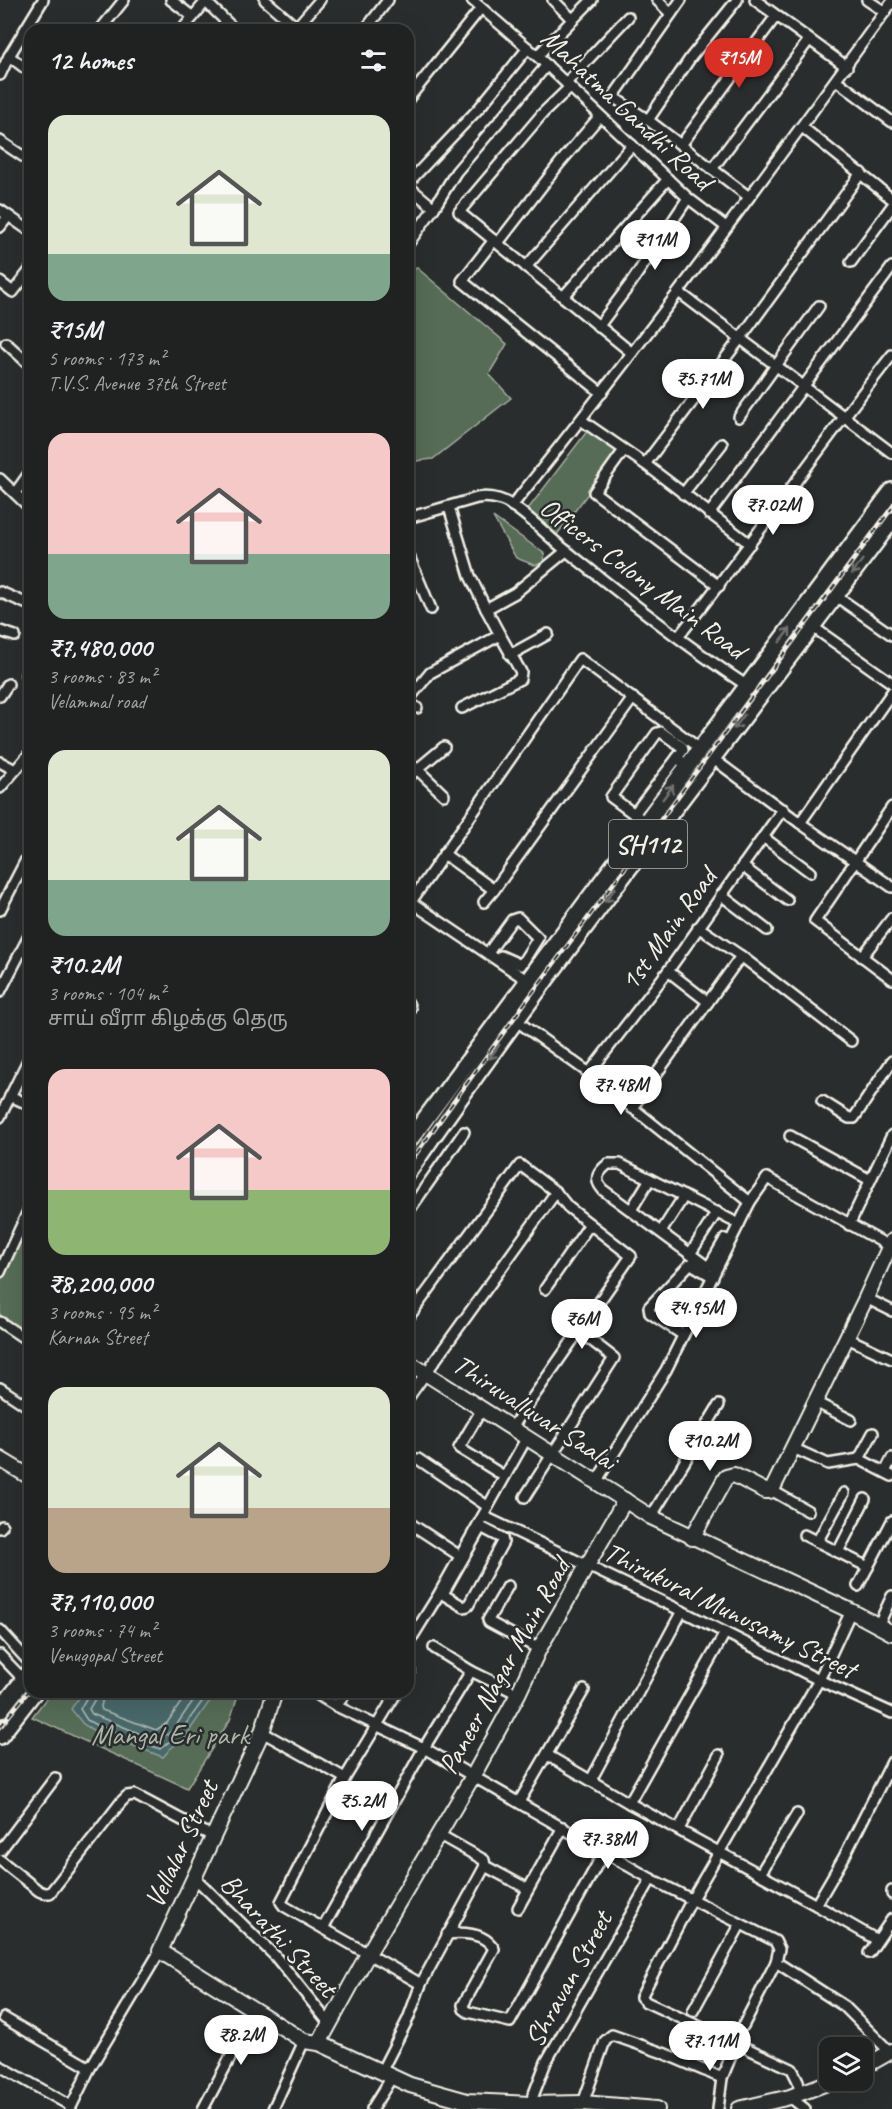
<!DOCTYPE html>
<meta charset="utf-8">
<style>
body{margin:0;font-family:Caveat,"Noto Sans Tamil",sans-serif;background:#2d2f2f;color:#f1f3f6;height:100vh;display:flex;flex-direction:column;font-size:22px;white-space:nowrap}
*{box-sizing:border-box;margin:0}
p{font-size:20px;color:#a2a4a5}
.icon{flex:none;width:33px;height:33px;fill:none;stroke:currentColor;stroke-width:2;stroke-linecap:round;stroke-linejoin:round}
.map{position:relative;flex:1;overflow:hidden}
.panel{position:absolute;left:24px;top:24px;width:390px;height:1674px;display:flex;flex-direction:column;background:#202222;border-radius:18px;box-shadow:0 6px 24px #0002,0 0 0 2px #3d3f40}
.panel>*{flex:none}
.tools{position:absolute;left:819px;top:2037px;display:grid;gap:12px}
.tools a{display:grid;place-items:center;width:54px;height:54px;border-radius:12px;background:#202222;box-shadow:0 6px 24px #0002,0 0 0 2px #3d3f40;font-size:30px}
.price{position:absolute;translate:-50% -51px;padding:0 14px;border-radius:21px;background:#fff;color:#222;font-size:20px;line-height:39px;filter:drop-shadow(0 2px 3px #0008)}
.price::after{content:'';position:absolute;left:50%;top:36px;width:18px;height:14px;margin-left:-9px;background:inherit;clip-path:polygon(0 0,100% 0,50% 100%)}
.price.active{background:#d93025;color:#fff}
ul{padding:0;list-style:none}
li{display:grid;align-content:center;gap:12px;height:318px;padding:0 24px}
li span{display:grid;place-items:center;height:186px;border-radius:18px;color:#555}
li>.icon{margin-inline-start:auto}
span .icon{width:108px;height:108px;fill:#fffc;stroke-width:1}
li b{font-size:26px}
h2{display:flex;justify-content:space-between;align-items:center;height:72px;padding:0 24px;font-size:26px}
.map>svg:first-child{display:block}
.green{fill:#576c57;stroke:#a6aea0;stroke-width:1.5}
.water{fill:#486769;stroke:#8d9e9c;stroke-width:1.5}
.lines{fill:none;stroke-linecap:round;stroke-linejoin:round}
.shore{stroke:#afbab5;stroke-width:1.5}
.street-casing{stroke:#f4f1e8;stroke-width:14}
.secondary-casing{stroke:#f4f1e8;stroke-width:18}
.primary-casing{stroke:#f4f1e8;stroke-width:20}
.street{stroke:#2a2d2e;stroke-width:9}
.secondary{stroke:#2a2d2e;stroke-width:14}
.primary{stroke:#2a2d2e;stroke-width:15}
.rail-casing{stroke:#f4f1e8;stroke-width:4.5}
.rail{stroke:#2a2d2e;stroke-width:2;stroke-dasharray:7;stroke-linecap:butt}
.oneway{stroke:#71726f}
.labels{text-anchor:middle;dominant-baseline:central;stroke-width:5;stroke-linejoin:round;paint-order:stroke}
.shield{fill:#2a2d2e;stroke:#b7b6b0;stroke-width:1.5}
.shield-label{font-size:27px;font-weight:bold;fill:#f4f1e8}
.street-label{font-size:28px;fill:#f4f1e8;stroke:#2a2d2e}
.park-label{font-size:28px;fill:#adb5a7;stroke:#2a2d2e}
</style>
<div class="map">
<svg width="892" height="2109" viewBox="0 0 892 2109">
<rect width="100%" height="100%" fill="#2a2d2e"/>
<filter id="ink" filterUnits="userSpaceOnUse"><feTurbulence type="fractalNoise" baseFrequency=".0167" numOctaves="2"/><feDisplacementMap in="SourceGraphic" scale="12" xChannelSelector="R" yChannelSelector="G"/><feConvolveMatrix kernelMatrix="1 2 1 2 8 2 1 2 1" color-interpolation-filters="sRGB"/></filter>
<g filter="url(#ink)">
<g class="green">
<path d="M416,267L507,344L489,374L511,398L433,459L408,462V278Z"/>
<path d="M588,430L620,451L553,540L522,517Z"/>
<path d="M493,517L545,554L543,563L534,565L516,558Z"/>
<path d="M23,1233L30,1237V1345L0,1321V1281Z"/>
<path d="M51,1692H239L230,1720L187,1788L32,1717Z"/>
</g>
<path class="water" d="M83,1692H216L183,1740L171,1748L163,1757L93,1730L83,1724L71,1709Z"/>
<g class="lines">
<g class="shore">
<path d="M88,1692L87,1697L80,1709L87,1720L96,1725L160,1749L178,1735L209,1692"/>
<path d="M95,1692V1699L89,1709L92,1714L158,1741L173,1730L199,1692"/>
<path d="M104,1692L101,1707L102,1710L156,1730L167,1723L188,1692"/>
</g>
<defs>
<g id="street">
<path d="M171,0L193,17"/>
<path d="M265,0L296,27"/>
<path d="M472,0L537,56L688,198L726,227"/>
<path d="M553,0L573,20"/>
<path d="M657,0L671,14"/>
<path d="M681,0L613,97L648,120L749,197"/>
<path d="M755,0L847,67"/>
<path d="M867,0L885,12"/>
<path d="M206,2L235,30"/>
<path d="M100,30L124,0"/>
<path d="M182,30L207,0"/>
<path d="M294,30L320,0"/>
<path d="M365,30L388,0"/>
<path d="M9,56L30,72"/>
<path d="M537,56L592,0"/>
<path d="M0,75L9,56L43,0"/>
<path d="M836,80L892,122"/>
<path d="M566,83L628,17"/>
<path d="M570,87L543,113L459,212L632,353"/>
<path d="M408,99L481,8"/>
<path d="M648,120L691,57L737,0"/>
<path d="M802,127L892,199"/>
<path d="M0,141L30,161"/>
<path d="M681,145L776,16"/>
<path d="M712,169L809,40"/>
<path d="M408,183L480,107L528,48"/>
<path d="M408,186L434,208"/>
<path d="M0,210L30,231"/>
<path d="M0,227L7,218L10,217"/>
<path d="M494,240L462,281L602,393"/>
<path d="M498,243L559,164L600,116"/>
<path d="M408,244L434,208L456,172L547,65"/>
<path d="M851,262L892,206"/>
<path d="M526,267L632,145"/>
<path d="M0,282L13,292L30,270"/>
<path d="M680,293L892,453"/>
<path d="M563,297L668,179"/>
<path d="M598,327L631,283L688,198"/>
<path d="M6,343L30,365"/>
<path d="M739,417L819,306"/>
<path d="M581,420L645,464L750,544"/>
<path d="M624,450L594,492L719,586"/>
<path d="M645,464L740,339L861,173"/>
<path d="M0,479L30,508"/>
<path d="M15,493L30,472"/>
<path d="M683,494L722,444"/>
<path d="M512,506C644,342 768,173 892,2"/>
<path d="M449,507L470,576L486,609"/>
<path d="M709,514L892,267"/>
<path d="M408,518L477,498C490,496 500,498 511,505C532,518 549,538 568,552C628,600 695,653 760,694"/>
<path d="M408,554L431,609"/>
<path d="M0,592L30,605"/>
<path d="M836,596L892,635"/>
<path d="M813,627L892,683"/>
<path d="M0,631L15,636"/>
<path d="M679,636C752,544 819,447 892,355"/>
<path d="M510,655L548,634"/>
<path d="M26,675L30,669"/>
<path d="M0,696L8,684"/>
<path d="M408,700L430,673L500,635L486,609L515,593L566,551"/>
<path d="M408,702L417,708"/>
<path d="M462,708L520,679L521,672L500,635"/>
<path d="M712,758L800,823L892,887"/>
<path d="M0,762L15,770"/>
<path d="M417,769L444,795"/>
<path d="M408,777L444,747"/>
<path d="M0,788L30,753"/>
<path d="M892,807L815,921L892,979"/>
<path d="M634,814L677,758"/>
<path d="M645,822L611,797L657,733L661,732L682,747L683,750L677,758L688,766"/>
<path d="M800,823L892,692"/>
<path d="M763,837L810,872"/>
<path d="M444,854L494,890L633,698"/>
<path d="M742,866L787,900"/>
<path d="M721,895L767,930"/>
<path d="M408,900L528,981"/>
<path d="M484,902L494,890"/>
<path d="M408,906L580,659L700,749"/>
<path d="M0,910L30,852"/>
<path d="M698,927L741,956L851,1041"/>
<path d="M488,953L512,920L518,918L538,938L521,965L501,956"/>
<path d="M862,957L892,918"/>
<path d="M668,971L708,1002"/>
<path d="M0,992L30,934"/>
<path d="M408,1003L410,1008L408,1011"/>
<path d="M514,1019L589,1073L750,1202"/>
<path d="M589,1073L668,971L783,809"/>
<path d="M10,1096L30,1105"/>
<path d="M822,1101L849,1118H854L892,1061"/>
<path d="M632,1108L741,956"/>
<path d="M0,1117L30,1056"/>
<path d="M790,1136L870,1180"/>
<path d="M631,1210L650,1179"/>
<path d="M408,1212L464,1132"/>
<path d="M849,1225L892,1135"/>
<path d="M661,1232L684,1196"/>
<path d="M725,1239L711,1263L709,1266L705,1265L603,1190C593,1179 598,1172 608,1164H620L739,1224"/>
<path d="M690,1254L717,1212"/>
<path d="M0,1272L30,1207"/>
<path d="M545,1289L590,1224"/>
<path d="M866,1298L892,1311"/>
<path d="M408,1318L520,1165L556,1192L568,1207L631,1256L511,1429"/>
<path d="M0,1322L30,1342"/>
<path d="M683,1335L650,1313L649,1307L689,1265L691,1264L713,1277"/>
<path d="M847,1338L892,1359"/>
<path d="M0,1388L30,1408"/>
<path d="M408,1398L556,1192"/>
<path d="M815,1402L851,1420"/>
<path d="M482,1409L459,1448L504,1476"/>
<path d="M793,1448L828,1464L859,1459L892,1476"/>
<path d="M418,1459L487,1506"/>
<path d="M859,1459L873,1433"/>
<path d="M885,1472L892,1458"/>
<path d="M596,1482L666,1370L750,1202L767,1178L889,1246"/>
<path d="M771,1490L808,1511"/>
<path d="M525,1497L614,1358L579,1331"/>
<path d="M483,1516L682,1611L819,1680L892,1713"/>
<path d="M651,1517L719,1405"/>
<path d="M408,1522L463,1558"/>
<path d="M481,1527L502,1538L503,1542L468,1606L464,1607L444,1595V1592Z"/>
<path d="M0,1528L2,1526"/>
<path d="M804,1535L868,1567"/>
<path d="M817,1542L844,1493"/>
<path d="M838,1552L865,1499"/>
<path d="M508,1586L488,1620L489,1622L539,1649"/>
<path d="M858,1586L892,1521"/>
<path d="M878,1626L892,1596"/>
<path d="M0,1630L30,1663"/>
<path d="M408,1644L439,1594L526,1439"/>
<path d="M0,1655L24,1680"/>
<path d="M471,1671L518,1694"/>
<path d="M408,1674L410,1671"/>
<path d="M313,1692L336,1706L424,1748L651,1879L775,1941L779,1949L776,1962L844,2006L890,2052"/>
<path d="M397,1692L345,1778L281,1902L284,1906L421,1984L485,1866"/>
<path d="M336,1706L347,1692"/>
<path d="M262,1732L345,1778"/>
<path d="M547,1755L629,1803L816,1905L844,1857L892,1762"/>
<path d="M591,1780L682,1611"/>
<path d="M519,1802L584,1690"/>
<path d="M629,1803L725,1633"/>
<path d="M679,1829L719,1755"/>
<path d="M438,1834L484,1860L485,1866L528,1889"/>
<path d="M0,1851L55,1778"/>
<path d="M0,1860L39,1891L44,1893H50L121,1802L127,1796L135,1795L212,1836"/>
<path d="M760,1874L797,1814"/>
<path d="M195,1878L275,1956L329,2023"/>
<path d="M892,1891V1894"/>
<path d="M816,1905L877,1940"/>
<path d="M518,1908L563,1827"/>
<path d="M323,1928L424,1748L471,1671L434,1648"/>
<path d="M447,1934C464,1932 485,1933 494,1949L463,2005L464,2009L468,2012L510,2022L604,1852"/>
<path d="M869,1953L892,1919"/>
<path d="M693,2011L740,1925"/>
<path d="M4,2018L90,2068"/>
<path d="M743,2026L776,1962"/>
<path d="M0,2066L71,2106"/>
<path d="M381,2072L408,2019L421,1984"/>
<path d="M800,2093L798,2081L792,2069L646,2002L641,1997L692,1899L819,1680L851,1611"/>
<path d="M790,2097L805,2109"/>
<path d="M583,2103L605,2041L612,2035L663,2053L722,2078"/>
<path d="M530,2104L546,2062L651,1879"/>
<path d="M70,2109L90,2068L160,1951"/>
<path d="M203,2109L255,2011"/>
<path d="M273,2109L304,2041"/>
<path d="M372,2109L392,2077"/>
<path d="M718,2109L722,2078L736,2044"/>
</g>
<g id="secondary">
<path d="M408,1362L651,1517L851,1611L892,1633"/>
<path d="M0,1459L30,1477"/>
<path d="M692,1538L726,1477L734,1475L765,1491H770L773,1488L866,1298L892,1241"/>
<path d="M275,1692L262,1732L160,1951L304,2041L319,2043L410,2085L467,2101L530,2104L583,2103L657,2109"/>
<path d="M319,2043L368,1954L473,1776L518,1694L539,1649L625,1500"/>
<path d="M862,2068L892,2051"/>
<path d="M739,2109L790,2097L835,2080"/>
</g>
<g id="primary">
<path d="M408,1142L892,491"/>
<path d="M408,1172C562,949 731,737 892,520"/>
<path d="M0,1710L30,1672"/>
<path d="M0,1736L34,1692"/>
</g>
</defs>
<use href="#street" class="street-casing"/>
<use href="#secondary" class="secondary-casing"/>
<use href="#primary" class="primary-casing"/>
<use href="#street" class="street"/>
<use href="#secondary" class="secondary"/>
<use href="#primary" class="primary"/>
<defs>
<g id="rail">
<path d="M408,1165L527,1000L892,508"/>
<path d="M0,1727L30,1689"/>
</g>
</defs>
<use href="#rail" class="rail-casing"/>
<use href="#rail" class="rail"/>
</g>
<defs><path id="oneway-shaft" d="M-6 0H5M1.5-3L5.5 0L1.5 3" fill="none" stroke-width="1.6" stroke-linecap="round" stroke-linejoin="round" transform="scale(1.5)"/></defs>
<g class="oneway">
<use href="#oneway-shaft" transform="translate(857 567) rotate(127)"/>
<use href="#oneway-shaft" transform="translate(785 635) rotate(-53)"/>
<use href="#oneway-shaft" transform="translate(739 722) rotate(127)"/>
<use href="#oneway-shaft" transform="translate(668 792) rotate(-53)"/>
<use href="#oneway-shaft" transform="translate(610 895) rotate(127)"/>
<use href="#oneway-shaft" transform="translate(494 1052) rotate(126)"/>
</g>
</g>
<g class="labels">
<rect class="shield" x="609" y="820" width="78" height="48" rx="4.5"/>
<g class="shield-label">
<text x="648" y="844">SH112</text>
</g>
<g class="street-label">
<text transform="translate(627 109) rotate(43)">Mahatma Gandhi Road</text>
<text transform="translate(643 578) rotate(37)">Officers Colony Main Road</text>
<text transform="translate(668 929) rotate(-54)">1st Main Road</text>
<text transform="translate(535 1412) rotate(33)">Thiruvalluvar Saalai</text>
<text transform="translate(730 1610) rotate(26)">Thirukural Munusamy Street</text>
<text transform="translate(504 1666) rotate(-61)">Paneer Nagar Main Road</text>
<text transform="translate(181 1844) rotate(-65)">Vellalar Street</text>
<text transform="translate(279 1935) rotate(47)">Bharathi Street</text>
<text transform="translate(568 1979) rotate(-61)">Shravan Street</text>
</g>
<g class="park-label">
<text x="170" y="1734">Mangal Eri park</text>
</g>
</g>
</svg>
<div class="tools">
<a><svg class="icon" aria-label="layers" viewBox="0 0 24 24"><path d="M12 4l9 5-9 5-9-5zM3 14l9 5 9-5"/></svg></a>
</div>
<b class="price active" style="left:739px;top:89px">₹15M</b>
<b class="price" style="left:655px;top:271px">₹11M</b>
<b class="price" style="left:703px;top:410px">₹5.71M</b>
<b class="price" style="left:773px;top:536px">₹7.02M</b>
<b class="price" style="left:621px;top:1116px">₹7.48M</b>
<b class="price" style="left:696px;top:1339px">₹4.95M</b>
<b class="price" style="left:582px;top:1350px">₹6M</b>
<b class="price" style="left:710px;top:1472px">₹10.2M</b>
<b class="price" style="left:362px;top:1832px">₹5.2M</b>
<b class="price" style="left:608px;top:1870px">₹7.38M</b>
<b class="price" style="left:241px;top:2066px">₹8.2M</b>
<b class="price" style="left:710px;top:2072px">₹7.11M</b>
<section class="panel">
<h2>12 homes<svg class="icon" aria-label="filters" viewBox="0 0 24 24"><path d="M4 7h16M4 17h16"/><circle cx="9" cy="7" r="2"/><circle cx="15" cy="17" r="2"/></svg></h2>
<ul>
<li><span style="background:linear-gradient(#dfe7d0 75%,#7fa58c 0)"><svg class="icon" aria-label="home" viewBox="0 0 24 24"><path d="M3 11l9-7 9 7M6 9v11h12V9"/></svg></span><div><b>₹15M</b><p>5 rooms · 173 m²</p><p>T.V.S. Avenue 37th Street</p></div></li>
<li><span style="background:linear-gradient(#f6c9c9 65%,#7fa58c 0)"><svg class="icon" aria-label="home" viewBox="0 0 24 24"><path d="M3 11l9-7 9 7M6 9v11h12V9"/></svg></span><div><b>₹7,480,000</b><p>3 rooms · 83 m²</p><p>Velammal road</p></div></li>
<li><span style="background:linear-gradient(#dfe7d0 70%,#7fa58c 0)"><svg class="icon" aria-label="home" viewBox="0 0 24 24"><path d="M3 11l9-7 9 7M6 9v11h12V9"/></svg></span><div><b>₹10.2M</b><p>3 rooms · 104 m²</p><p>சாய் வீரா கிழக்கு தெரு</p></div></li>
<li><span style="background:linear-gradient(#f6c9c9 65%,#8fb573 0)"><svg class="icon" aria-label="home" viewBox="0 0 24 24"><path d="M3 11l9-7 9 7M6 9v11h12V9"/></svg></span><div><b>₹8,200,000</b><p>3 rooms · 95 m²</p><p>Karnan Street</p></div></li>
<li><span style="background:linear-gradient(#dfe7d0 65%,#b9a48a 0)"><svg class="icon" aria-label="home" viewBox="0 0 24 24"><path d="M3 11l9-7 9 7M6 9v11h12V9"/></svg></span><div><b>₹7,110,000</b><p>3 rooms · 74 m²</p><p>Venugopal Street</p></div></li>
</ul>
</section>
</div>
